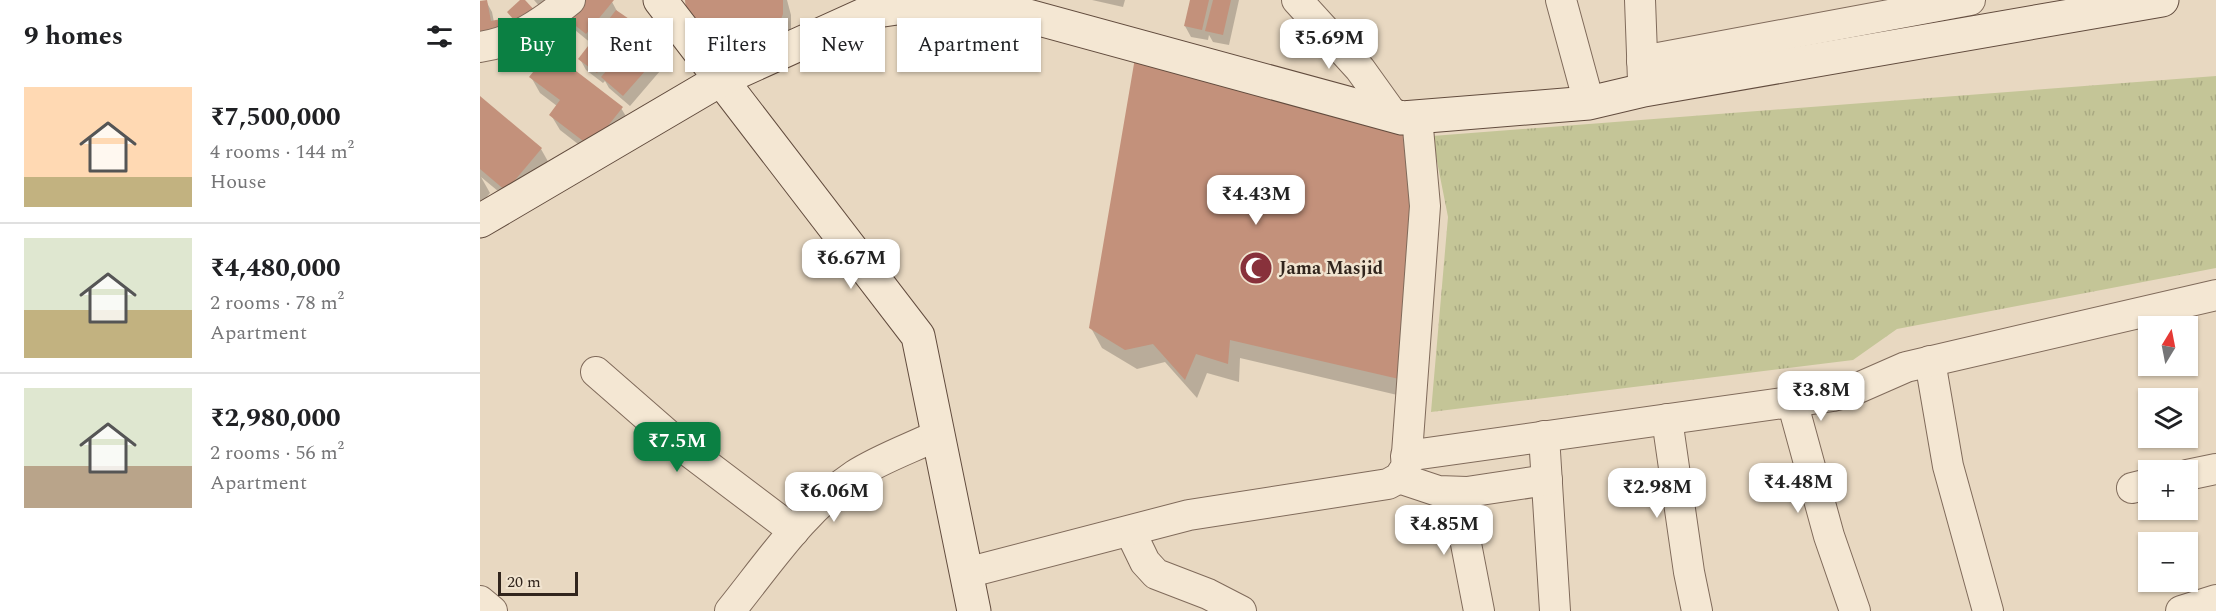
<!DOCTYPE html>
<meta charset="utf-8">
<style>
body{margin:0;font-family:Spectral,serif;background:#f6f6f6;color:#202124;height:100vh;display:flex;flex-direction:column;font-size:22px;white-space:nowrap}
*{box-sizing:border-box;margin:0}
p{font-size:20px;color:#757577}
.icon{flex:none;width:33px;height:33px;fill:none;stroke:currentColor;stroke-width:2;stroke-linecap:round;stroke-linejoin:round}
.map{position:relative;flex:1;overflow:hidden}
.panel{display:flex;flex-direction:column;background:#fff;width:480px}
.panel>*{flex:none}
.guide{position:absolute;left:18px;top:18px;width:570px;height:54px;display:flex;gap:12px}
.needle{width:39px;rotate:10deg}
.fabs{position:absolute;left:1658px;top:316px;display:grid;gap:12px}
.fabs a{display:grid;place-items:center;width:60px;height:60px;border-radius:0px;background:#fff;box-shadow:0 2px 4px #0004;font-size:30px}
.scale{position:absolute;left:18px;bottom:15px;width:80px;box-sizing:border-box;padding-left:6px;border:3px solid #31251d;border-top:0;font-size:16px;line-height:21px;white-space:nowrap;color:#31251d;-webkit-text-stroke:4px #f1e4d0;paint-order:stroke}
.price{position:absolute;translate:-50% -51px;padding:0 14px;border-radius:12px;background:#fff;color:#222;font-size:20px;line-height:39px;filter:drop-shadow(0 2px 3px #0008)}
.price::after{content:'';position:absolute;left:50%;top:36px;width:18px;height:14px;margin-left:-9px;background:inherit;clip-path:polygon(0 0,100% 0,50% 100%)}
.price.selected{background:#0b8043;color:#fff}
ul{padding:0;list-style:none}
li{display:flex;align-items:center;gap:18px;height:150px;padding:0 24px}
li+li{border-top:2px solid #e0e0e0}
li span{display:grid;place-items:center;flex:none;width:168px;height:120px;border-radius:0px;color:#555}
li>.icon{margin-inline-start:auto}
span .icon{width:72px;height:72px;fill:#fffc;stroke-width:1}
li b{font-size:26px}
h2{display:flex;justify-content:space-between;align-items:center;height:72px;padding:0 24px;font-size:26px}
.chip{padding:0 21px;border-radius:0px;background:#fff;box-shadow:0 2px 4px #0004;font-size:21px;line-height:54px}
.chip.selected{background:#0b8043;color:#fff}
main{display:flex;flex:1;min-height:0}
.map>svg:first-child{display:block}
.park{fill:url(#park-tufts)}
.shadow{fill:#0003}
.building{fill:#c3917b}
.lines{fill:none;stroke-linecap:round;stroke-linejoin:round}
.minor-casing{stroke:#806b5b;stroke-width:32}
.secondary-casing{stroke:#624c3e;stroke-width:35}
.minor{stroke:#f4e7d3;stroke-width:30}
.secondary{stroke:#f4e7d3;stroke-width:33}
.labels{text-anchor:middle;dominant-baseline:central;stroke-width:5;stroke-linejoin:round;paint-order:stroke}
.poi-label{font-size:18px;font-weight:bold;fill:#31251d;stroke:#f1e4d0;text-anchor:start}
</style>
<main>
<section class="panel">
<h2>9 homes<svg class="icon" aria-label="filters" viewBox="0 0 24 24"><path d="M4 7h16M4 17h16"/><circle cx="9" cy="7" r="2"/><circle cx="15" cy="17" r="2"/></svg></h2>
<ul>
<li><span style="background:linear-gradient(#ffd9b3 75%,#c2b280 0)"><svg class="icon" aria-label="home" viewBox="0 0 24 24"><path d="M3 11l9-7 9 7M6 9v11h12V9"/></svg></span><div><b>₹7,500,000</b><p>4 rooms · 144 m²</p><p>House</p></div></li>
<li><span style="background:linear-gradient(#dfe7d0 60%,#c2b280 0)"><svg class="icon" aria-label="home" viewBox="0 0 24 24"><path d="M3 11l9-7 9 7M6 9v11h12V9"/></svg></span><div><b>₹4,480,000</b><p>2 rooms · 78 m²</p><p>Apartment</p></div></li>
<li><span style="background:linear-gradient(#dfe7d0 65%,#b9a48a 0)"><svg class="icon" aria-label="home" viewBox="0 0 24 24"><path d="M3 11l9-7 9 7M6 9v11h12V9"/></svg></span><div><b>₹2,980,000</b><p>2 rooms · 56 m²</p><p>Apartment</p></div></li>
</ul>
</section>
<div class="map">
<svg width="1736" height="611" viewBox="0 0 1736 611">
<defs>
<pattern id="park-tufts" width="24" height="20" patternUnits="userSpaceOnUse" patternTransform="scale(1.5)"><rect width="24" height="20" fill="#c4c597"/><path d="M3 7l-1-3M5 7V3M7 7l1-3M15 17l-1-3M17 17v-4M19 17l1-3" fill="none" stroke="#a9a982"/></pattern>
</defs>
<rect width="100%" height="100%" fill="#e8d8c1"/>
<path class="park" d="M1736,76V268L1417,329L1373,360L951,412L968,217L952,136Z"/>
<g class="shadow">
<path d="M54,0H82L66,14Z"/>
<path d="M131,0L138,13L153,24L160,35L179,54L186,64L150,106L129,88L125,81L123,83L106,70L100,59L112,44L95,30L89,19Z"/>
<path d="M206,0H307L311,15V31L295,56L238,61Z"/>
<path d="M612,0H645L643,7Z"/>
<path d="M711,0H759L749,45L733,42L729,35L728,40L711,37L705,26Z"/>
<path d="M6,1L12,12L14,22L26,20L32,30L2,50L0,3Z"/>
<path d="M51,77L141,108L150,123L121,162L80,130L71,115L77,106L60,93Z"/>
<path d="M0,98L61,149L70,165L35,205L1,177L10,193L0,205Z"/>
<path d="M932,136L930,398L760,358L759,382L727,373L717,398L685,362L657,369L622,348L611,328Z"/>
</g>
<g class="building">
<path d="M7,0L11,21L26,18L29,33L0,38V1Z"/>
<path d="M40,0H45L58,14L42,29L27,12Z"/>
<path d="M102,0H134L106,34L87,19Z"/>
<path d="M205,0H303V14L297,29L287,41L274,49L258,53L242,52L228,46L207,19Z"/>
<path d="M710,0H729L722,30L704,26Z"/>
<path d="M733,0H751L743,35L725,31Z"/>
<path d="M136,10L155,23L117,73L98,59Z"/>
<path d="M159,34L181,53L143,96L121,77Z"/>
<path d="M70,51L143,107L111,147L69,115L80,100L49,77Z"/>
<path d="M656,52L933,135L942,208L919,379L750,340L748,364L716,354L705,380L673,344L645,350L609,328Z"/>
<path d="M0,96L62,148L26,191L0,169Z"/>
</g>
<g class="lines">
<defs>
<g id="minor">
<path d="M817,0L880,69L913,115"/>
<path d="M1081,0L1109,103"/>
<path d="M1160,0L1163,81"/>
<path d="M0,47C35,42 63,22 90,0"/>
<path d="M1162,61L1490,0"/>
<path d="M1450,361L1468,466L1508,611"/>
<path d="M116,372L195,441L314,531"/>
<path d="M1312,401L1349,536L1375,611"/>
<path d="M1187,419L1209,572L1217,611"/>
<path d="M1064,436L1075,611"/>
<path d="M926,456L1353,396L1369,392L1426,367L1736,295"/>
<path d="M1707,475L1736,469"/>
<path d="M919,478L958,491L987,492L1067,480"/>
<path d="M1652,488L1668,484"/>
<path d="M976,492L999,611"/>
<path d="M650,531L665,562L676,574L728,594L761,611"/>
<path d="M486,573L709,515L908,484L919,478L926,467L945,206L937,117"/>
<path d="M0,601L12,611"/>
<path d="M250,611C288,564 324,509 375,475C400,459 431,448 458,435"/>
<path d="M1701,611L1736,600"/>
</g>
<g id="secondary">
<path d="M180,0L438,336L494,611"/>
<path d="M0,221L240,80L390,12L451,3L537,13L922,118L1109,103L1164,90L1682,0"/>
</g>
</defs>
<use href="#minor" class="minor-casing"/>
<use href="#secondary" class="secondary-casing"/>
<use href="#minor" class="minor"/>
<use href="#secondary" class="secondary"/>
</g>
<defs>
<symbol id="mosque-disc" viewBox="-11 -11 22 22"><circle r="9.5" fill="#88313b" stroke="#f1e4d0"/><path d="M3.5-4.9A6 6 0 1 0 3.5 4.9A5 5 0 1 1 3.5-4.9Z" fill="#fff"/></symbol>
</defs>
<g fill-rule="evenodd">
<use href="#mosque-disc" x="757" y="249" width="38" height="38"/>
</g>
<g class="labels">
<g class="poi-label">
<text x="799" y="268">Jama Masjid</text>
</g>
</g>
</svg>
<div class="fabs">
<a><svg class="needle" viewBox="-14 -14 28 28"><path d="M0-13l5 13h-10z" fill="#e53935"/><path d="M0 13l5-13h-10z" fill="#757577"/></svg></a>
<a><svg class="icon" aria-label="layers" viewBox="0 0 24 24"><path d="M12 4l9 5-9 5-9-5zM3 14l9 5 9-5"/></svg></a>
<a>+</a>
<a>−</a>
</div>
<div class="scale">20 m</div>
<b class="price" style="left:849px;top:70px">₹5.69M</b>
<b class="price" style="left:776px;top:226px">₹4.43M</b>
<b class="price" style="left:371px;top:290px">₹6.67M</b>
<b class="price" style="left:1341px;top:422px">₹3.8M</b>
<b class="price selected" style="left:197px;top:473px">₹7.5M</b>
<b class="price" style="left:1318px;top:514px">₹4.48M</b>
<b class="price" style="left:1177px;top:519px">₹2.98M</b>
<b class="price" style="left:354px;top:523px">₹6.06M</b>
<b class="price" style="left:964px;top:556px">₹4.85M</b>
<div class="guide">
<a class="chip selected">Buy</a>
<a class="chip">Rent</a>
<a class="chip">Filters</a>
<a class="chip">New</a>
<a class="chip">Apartment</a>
</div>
</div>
</main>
